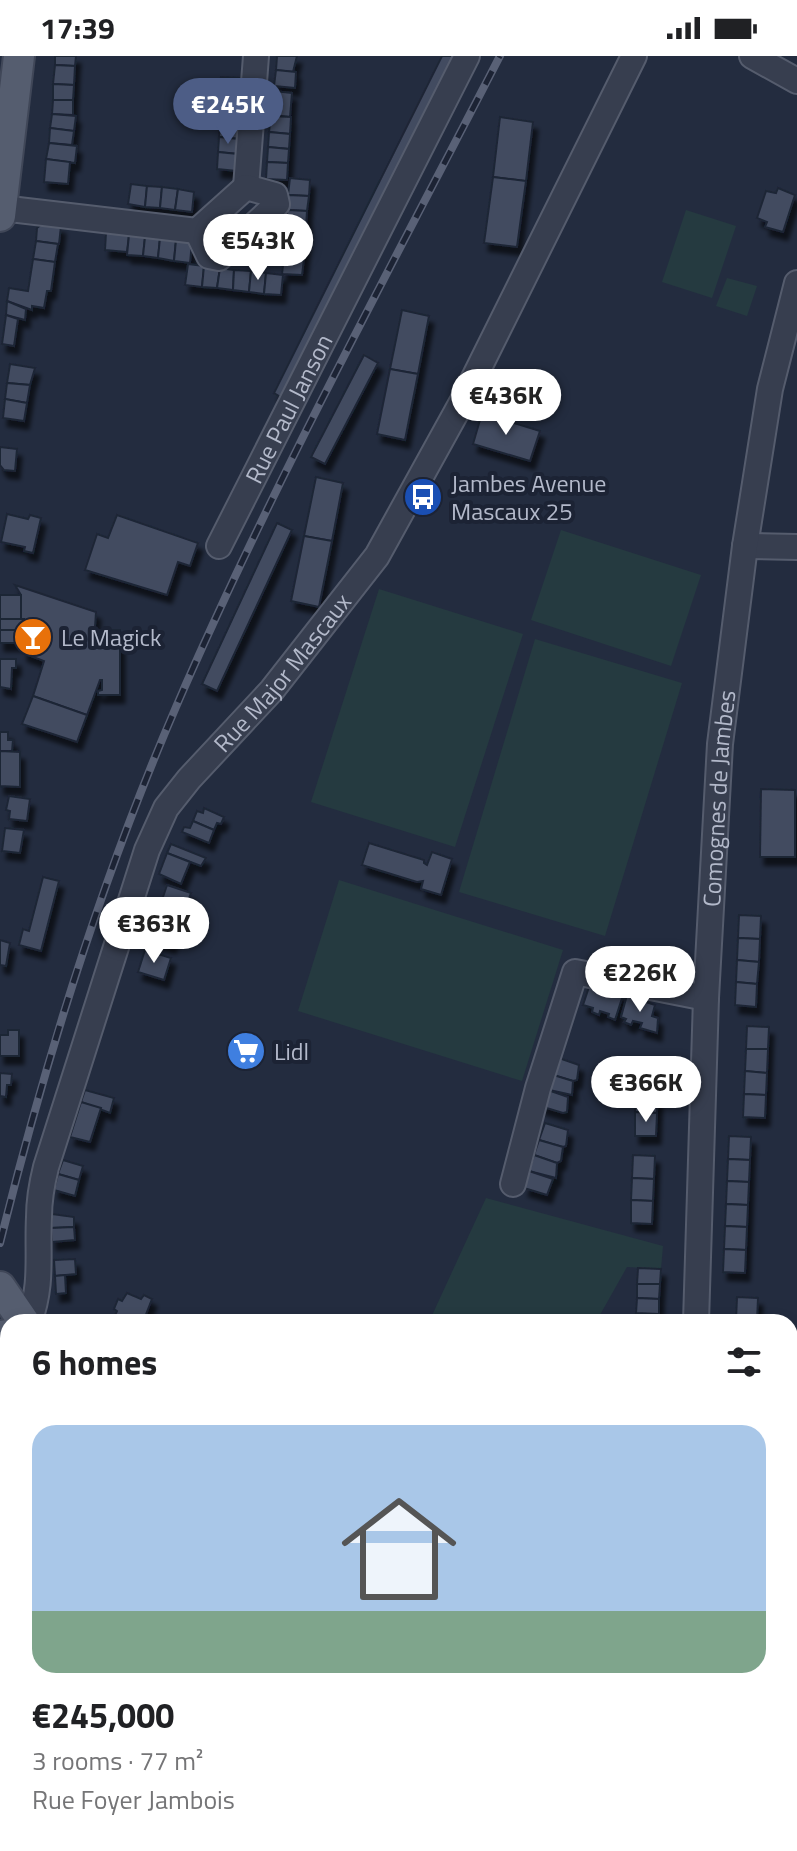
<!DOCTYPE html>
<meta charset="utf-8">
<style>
body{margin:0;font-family:"Titillium Web",sans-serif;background:#f6f6f6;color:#202124;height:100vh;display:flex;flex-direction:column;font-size:30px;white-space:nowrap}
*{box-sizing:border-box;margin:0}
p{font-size:26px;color:#757577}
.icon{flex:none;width:44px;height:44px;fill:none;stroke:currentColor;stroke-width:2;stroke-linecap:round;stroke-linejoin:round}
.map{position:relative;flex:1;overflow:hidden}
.side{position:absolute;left:0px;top:1258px;width:798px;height:538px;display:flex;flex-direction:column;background:#fff;border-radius:24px 24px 0 0;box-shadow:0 4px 12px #0003}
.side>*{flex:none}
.price{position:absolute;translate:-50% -68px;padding:0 18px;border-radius:28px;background:#fff;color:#222;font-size:26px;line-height:52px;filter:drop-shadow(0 2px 4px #0008)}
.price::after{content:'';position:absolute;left:50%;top:48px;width:24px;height:18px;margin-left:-12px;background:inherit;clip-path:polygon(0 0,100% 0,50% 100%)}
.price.on{background:#4d5d86;color:#fff}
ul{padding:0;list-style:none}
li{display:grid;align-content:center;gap:16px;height:424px;padding:0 32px}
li+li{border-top:2px solid #e0e0e0}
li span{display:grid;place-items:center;height:248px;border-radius:24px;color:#555}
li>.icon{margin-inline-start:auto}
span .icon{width:144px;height:144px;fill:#fffc;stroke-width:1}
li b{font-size:34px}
h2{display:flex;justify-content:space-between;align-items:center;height:96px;padding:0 32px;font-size:34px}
.status{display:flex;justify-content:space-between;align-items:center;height:56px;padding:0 40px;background:#fff;direction:ltr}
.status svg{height:22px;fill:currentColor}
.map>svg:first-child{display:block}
.green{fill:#253a40}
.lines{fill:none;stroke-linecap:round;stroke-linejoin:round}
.stream{stroke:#344265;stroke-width:5}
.building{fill:#424b61;stroke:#1e2536;stroke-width:2;filter:url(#shadow)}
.minor-casing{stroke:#555c6d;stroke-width:28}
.major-casing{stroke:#404758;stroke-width:34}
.minor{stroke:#373e4f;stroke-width:24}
.major{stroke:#555d6f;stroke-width:30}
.rail-casing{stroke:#596176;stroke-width:8}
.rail{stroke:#1c2334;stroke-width:5;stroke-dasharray:15;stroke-linecap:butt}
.labels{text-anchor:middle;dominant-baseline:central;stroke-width:8;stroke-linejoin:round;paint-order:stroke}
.street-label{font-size:24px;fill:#b3b9ca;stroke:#1c2334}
.poi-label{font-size:24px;fill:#b3b9ca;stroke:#1c2334;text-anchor:start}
</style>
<div class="status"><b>17:39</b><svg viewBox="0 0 49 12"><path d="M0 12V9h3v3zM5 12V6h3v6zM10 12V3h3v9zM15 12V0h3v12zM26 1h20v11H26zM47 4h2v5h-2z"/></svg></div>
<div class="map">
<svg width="797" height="1795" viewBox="0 0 797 1795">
<defs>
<filter id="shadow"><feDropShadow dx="4.5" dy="8" stdDeviation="2" flood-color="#0009"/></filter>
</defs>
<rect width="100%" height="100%" fill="#232c3f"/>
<g class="green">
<path d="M686,154L736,170L712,242L662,226Z"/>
<path d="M727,222L757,230L747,260L716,250Z"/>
<path d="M561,474L701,519L671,610L531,564Z"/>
<path d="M379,533L523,578L455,791L311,746Z"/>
<path d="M535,583L682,627L605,880L459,836Z"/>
<path d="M339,824L563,894L522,1025L298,955Z"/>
<path d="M486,1142L663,1190L661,1213L627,1211L596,1266H429Z"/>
<path d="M431,1788H680L687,1795H428Z"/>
</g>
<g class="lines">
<path class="stream" d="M437,1795L440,1788"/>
</g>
<g class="building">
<path d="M55,0H76L75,10L55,9Z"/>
<path d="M277,0H297L293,16L276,14Z"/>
<path d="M442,0H459L284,343L274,337Z"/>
<path d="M55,9L75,10L74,29L53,28Z"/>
<path d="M276,14L296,16L295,32L274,30Z"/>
<path d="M221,21L243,22L241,52L218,51Z"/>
<path d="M53,28L74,29L73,44H53Z"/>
<path d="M274,35L292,37L290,61L272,59Z"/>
<path d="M53,44H73V59L52,58Z"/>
<path d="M221,51L241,52L240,67L220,65Z"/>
<path d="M52,58L76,60L74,75L50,72Z"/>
<path d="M271,60L291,61L290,78L269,76Z"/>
<path d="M500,61L533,66L526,125L493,121Z"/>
<path d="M220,65L240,67L239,83L219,81Z"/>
<path d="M50,72L74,75L72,89L49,87Z"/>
<path d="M269,76L290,78L289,93L268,91Z"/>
<path d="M219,81L239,83L238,98L218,96Z"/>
<path d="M49,87L77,90L75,107L46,103Z"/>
<path d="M268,91L289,93L288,107L267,106Z"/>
<path d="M218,96L238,98L237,115L217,113Z"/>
<path d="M46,103L70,106L68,128L44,126Z"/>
<path d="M267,106L288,107L287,124L266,123Z"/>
<path d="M493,121L526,125L517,191L484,187Z"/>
<path d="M290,122L310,124L309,140L288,139Z"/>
<path d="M131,128L147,130L145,151L128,148Z"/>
<path d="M147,130L162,131L160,152L145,151Z"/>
<path d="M162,131L178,133L175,154L160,152Z"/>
<path d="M778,132L795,139L783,176L765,171L767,166L757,162L766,135L776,137Z"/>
<path d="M178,133L194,136L192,156L175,154Z"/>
<path d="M288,139L309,140L307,155L287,154Z"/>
<path d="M287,154L307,155L306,171L286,170Z"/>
<path d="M42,168L61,170L59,188L36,185L37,172Z"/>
<path d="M286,170L306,171L305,187L285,185Z"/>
<path d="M106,176L129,179L127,196L105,194Z"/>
<path d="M129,179L145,181L143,200L127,199Z"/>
<path d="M145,181L160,182L158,202L143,200Z"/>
<path d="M160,182L176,184L174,205L158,202Z"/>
<path d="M176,184L192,186L190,207L174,205Z"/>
<path d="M36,185L58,188L55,206L33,203Z"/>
<path d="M285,185L305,187L304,203L284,201Z"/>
<path d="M284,201L304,203L302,219L282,218Z"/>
<path d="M33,203L55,206L51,235H47L44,252L32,250V254L7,245L9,232L28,235Z"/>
<path d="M188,208L204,210L202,231L185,229Z"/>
<path d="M204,210L220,212L217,232L202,231Z"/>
<path d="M220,212L234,214L233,234L217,232Z"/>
<path d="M234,214L251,215L249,236L233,234Z"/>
<path d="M251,215L266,217L264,238L249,236Z"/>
<path d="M266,217L283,219L281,239L264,238Z"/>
<path d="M7,245L26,253L25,264L6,259Z"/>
<path d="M402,254L429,260L418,318L390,313Z"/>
<path d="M6,259L18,263L14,290L2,288Z"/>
<path d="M364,299L378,307L325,408L311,401Z"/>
<path d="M10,308L35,312L30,329L7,327Z"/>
<path d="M390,313L418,318L405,384L377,378Z"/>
<path d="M7,327L30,329L27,347L5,343Z"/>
<path d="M5,343L27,347L24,365L3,362Z"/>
<path d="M482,357L540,375L530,405L473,388Z"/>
<path d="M0,391L17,393L15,415L4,414L0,409Z"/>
<path d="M316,421L343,427L332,485L304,480Z"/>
<path d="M7,458L28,463L30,459L41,462L33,497L24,495L25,491L1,486Z"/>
<path d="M117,459L198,487L190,510L178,506L167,539L85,514L97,478L108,482Z"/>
<path d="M277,467L292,474L217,635L202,628Z"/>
<path d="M304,480L332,485L319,551L291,545Z"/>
<path d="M15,529L96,556L94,586L98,588L100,574H120V639H98V635L102,634V624H100L87,659L33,640L44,605L23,597L24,563H21V539Z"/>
<rect x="0" y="539" width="21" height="24"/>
<rect x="0" y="563" width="24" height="11"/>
<path d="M0,574H24L23,587H0Z"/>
<path d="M0,603H16V612H12L11,633L0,631Z"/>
<path d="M33,640L87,659L77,686L22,668Z"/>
<path d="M0,676H8V684H13L12,695H0Z"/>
<path d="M0,695L20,696V731L0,730Z"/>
<path d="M761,733L795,734V801H760Z"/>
<path d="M9,740L30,743L27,765L9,763L10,755L6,754Z"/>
<path d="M204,752L224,761L221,768L217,767L214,774L193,765L197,755L203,757Z"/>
<path d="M193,765L214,774L209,787L182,776L184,771L190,772Z"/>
<path d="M5,772L24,774L20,797L2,795Z"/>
<path d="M369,787L424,804V807L427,809L432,796L452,803L441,839L421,833L423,825L417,826L362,809Z"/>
<path d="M171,788L206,802L201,810L167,797Z"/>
<path d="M167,797L190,806L181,828L159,818Z"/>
<path d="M43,821L59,825L41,895L19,889L23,873L29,875Z"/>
<path d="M167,829L191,837L183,857L160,850Z"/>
<path d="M739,859L761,860L760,883L738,882Z"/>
<path d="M155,863L177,870L171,889L148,882Z"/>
<path d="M738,882L760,883L759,906L737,904Z"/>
<path d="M0,884L10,887L6,910L0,909Z"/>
<path d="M145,894L171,902L164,924L138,916Z"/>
<path d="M737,904L759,906L757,928L736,926Z"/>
<path d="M736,926L757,928L756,951L735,949Z"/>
<path d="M595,930L607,933L606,936L610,937L611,935L623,939L615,964L608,961L609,958L600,955L599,959L592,956L593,952L583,949L589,931L594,932Z"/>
<path d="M627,939L639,944L638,947L642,948L643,945L655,949L652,960L658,962L657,977L640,972L642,967L633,965L631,969L624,966L626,963L621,961Z"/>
<path d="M747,970L769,971L768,993H746Z"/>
<path d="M8,974H19V1000H0V979H8Z"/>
<path d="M746,993H768L767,1017L745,1015Z"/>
<path d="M556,1001L579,1009L577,1024L573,1025L550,1018Z"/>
<path d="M637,1011L659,1012L658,1035L636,1033Z"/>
<path d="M745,1015L767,1017L766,1039L744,1038Z"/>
<path d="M0,1017L12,1018L11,1029H7L6,1041L0,1040Z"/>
<path d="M550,1018L573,1025L572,1039L545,1033Z"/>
<path d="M545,1033L568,1041L567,1056L563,1057L540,1050Z"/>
<path d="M636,1033L658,1035L657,1057L635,1056Z"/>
<path d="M85,1034L114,1042L110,1057L81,1046Z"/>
<path d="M744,1038L766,1039L765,1062L743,1061Z"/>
<path d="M81,1046L101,1052L90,1086L70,1081Z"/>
<path d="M635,1056L657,1057L656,1080H635Z"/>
<path d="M545,1067L568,1074L566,1090L563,1091L539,1084Z"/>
<path d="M729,1080L751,1081L750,1104L728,1103Z"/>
<path d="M539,1084L563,1091L561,1105L557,1107L534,1099Z"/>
<path d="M534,1099L557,1107L556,1122L529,1115Z"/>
<path d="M633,1099L655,1100L654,1123L632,1122Z"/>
<path d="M728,1103L750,1104L749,1126L727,1125Z"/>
<path d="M63,1104L83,1110L79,1124L58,1118Z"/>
<path d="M529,1115L553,1123L547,1139L524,1132Z"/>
<path d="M58,1118L79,1124L75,1140L54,1134Z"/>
<path d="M632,1122L654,1123L653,1145L631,1144Z"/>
<path d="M727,1125L749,1126L748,1149L726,1148Z"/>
<path d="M631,1144L653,1145L652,1168L631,1167Z"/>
<path d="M726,1148L748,1149L747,1171L725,1170Z"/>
<path d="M52,1158L74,1161V1171L51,1172Z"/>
<path d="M725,1170L747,1171L746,1194L724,1193Z"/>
<path d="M74,1171L75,1184L52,1186L51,1172Z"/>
<path d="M724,1193L746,1194L745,1217L723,1216Z"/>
<path d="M75,1203L76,1218L55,1220L54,1204Z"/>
<path d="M638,1212L661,1213L660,1228H637Z"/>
<path d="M65,1219L66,1237L56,1238L55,1220Z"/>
<path d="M637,1228H660L659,1243L637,1242Z"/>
<path d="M127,1237L141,1243L144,1239L152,1243L143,1266H112L117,1255L114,1253L118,1243L122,1245Z"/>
<path d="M737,1241L758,1242L757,1265L736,1264Z"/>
<path d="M637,1242L659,1243V1258L636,1257Z"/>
<path d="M791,1400H797V1422H790Z"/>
<path d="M8,1553V1599L0,1597V1583Z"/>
<path d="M7,1657L8,1658V1686L0,1684V1675Z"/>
<path d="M0,1741L8,1742V1772L0,1771Z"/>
<path d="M797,1759V1781L794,1784L790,1780V1767Z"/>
</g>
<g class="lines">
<defs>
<g id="minor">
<path d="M752,0L797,25"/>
<path d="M246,131L256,0"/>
<path d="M1,152L197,175L246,131L275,139L277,148L219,202L209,200L197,175"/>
<path id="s1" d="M219,490L467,0"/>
<path d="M745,490L797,491"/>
<path d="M513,1128L538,1032L575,916L706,942"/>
<path id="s2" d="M29,1266C43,1228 37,1200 39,1161C39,1144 42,1127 46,1111L147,794L166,752L189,723L272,634L377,500L462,346L634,0"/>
<path id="s3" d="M696,1266L706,942L720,688L745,490L770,333L797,227"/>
<path d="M790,1572L797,1564"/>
<path d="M790,1711L797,1716"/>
</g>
<g id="major">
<path d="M0,160L19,0"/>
<path d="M0,1231L24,1266"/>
<path d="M0,1280L8,1279"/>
<path d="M0,1356L8,1331"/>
</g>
</defs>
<use href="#minor" class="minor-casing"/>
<use href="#major" class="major-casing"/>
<use href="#minor" class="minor"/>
<use href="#major" class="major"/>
<defs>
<path id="rail" d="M0,1187C45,1005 101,824 176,651C272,429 389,215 500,0"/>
</defs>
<use href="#rail" class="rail-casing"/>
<use href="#rail" class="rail"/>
</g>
<defs>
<symbol id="bus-disc" viewBox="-11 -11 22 22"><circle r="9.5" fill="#1a4fb4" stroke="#1c2334"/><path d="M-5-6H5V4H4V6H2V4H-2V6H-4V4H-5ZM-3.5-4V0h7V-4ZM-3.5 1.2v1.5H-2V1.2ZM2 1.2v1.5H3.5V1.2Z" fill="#fff"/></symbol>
<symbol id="bar-disc" viewBox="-11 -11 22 22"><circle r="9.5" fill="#e8710a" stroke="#1c2334"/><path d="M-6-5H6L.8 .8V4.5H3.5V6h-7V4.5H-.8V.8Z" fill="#fff"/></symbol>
<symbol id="supermarket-disc" viewBox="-11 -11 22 22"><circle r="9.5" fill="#3f7fe0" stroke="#1c2334"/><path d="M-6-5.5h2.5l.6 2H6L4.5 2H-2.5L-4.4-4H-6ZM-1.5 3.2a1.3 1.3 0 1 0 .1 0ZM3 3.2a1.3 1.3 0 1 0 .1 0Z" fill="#fff"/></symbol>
</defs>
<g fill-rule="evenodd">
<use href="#bus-disc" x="401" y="419" width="44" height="44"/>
<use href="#bar-disc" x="11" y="559" width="44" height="44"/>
<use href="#supermarket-disc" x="224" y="973" width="44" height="44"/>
</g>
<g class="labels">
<g class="street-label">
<text stroke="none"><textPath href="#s1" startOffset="154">Rue Paul Janson</textPath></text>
<text stroke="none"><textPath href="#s2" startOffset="714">Rue Major Mascaux</textPath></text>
<text stroke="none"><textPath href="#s3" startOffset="524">Comognes de Jambes</textPath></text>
</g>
<g class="poi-label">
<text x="451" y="427">Jambes Avenue<tspan x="451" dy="28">Mascaux 25</tspan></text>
<text x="61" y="581">Le Magick</text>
<text x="274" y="995">Lidl</text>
</g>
</g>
</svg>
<b class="price on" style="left:228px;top:90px">€245K</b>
<b class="price" style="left:258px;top:226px">€543K</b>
<b class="price" style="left:506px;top:381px">€436K</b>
<b class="price" style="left:154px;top:909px">€363K</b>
<b class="price" style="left:640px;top:958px">€226K</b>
<b class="price" style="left:646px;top:1068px">€366K</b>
<section class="side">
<h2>6 homes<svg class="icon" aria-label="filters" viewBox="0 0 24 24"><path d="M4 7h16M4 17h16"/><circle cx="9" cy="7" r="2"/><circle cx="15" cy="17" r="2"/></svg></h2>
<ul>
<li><span style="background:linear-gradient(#a9c7e8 75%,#7fa58c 0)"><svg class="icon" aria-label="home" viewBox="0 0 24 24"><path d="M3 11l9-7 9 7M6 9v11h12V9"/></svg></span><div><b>€245,000</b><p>3 rooms · 77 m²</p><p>Rue Foyer Jambois</p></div></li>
</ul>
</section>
</div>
